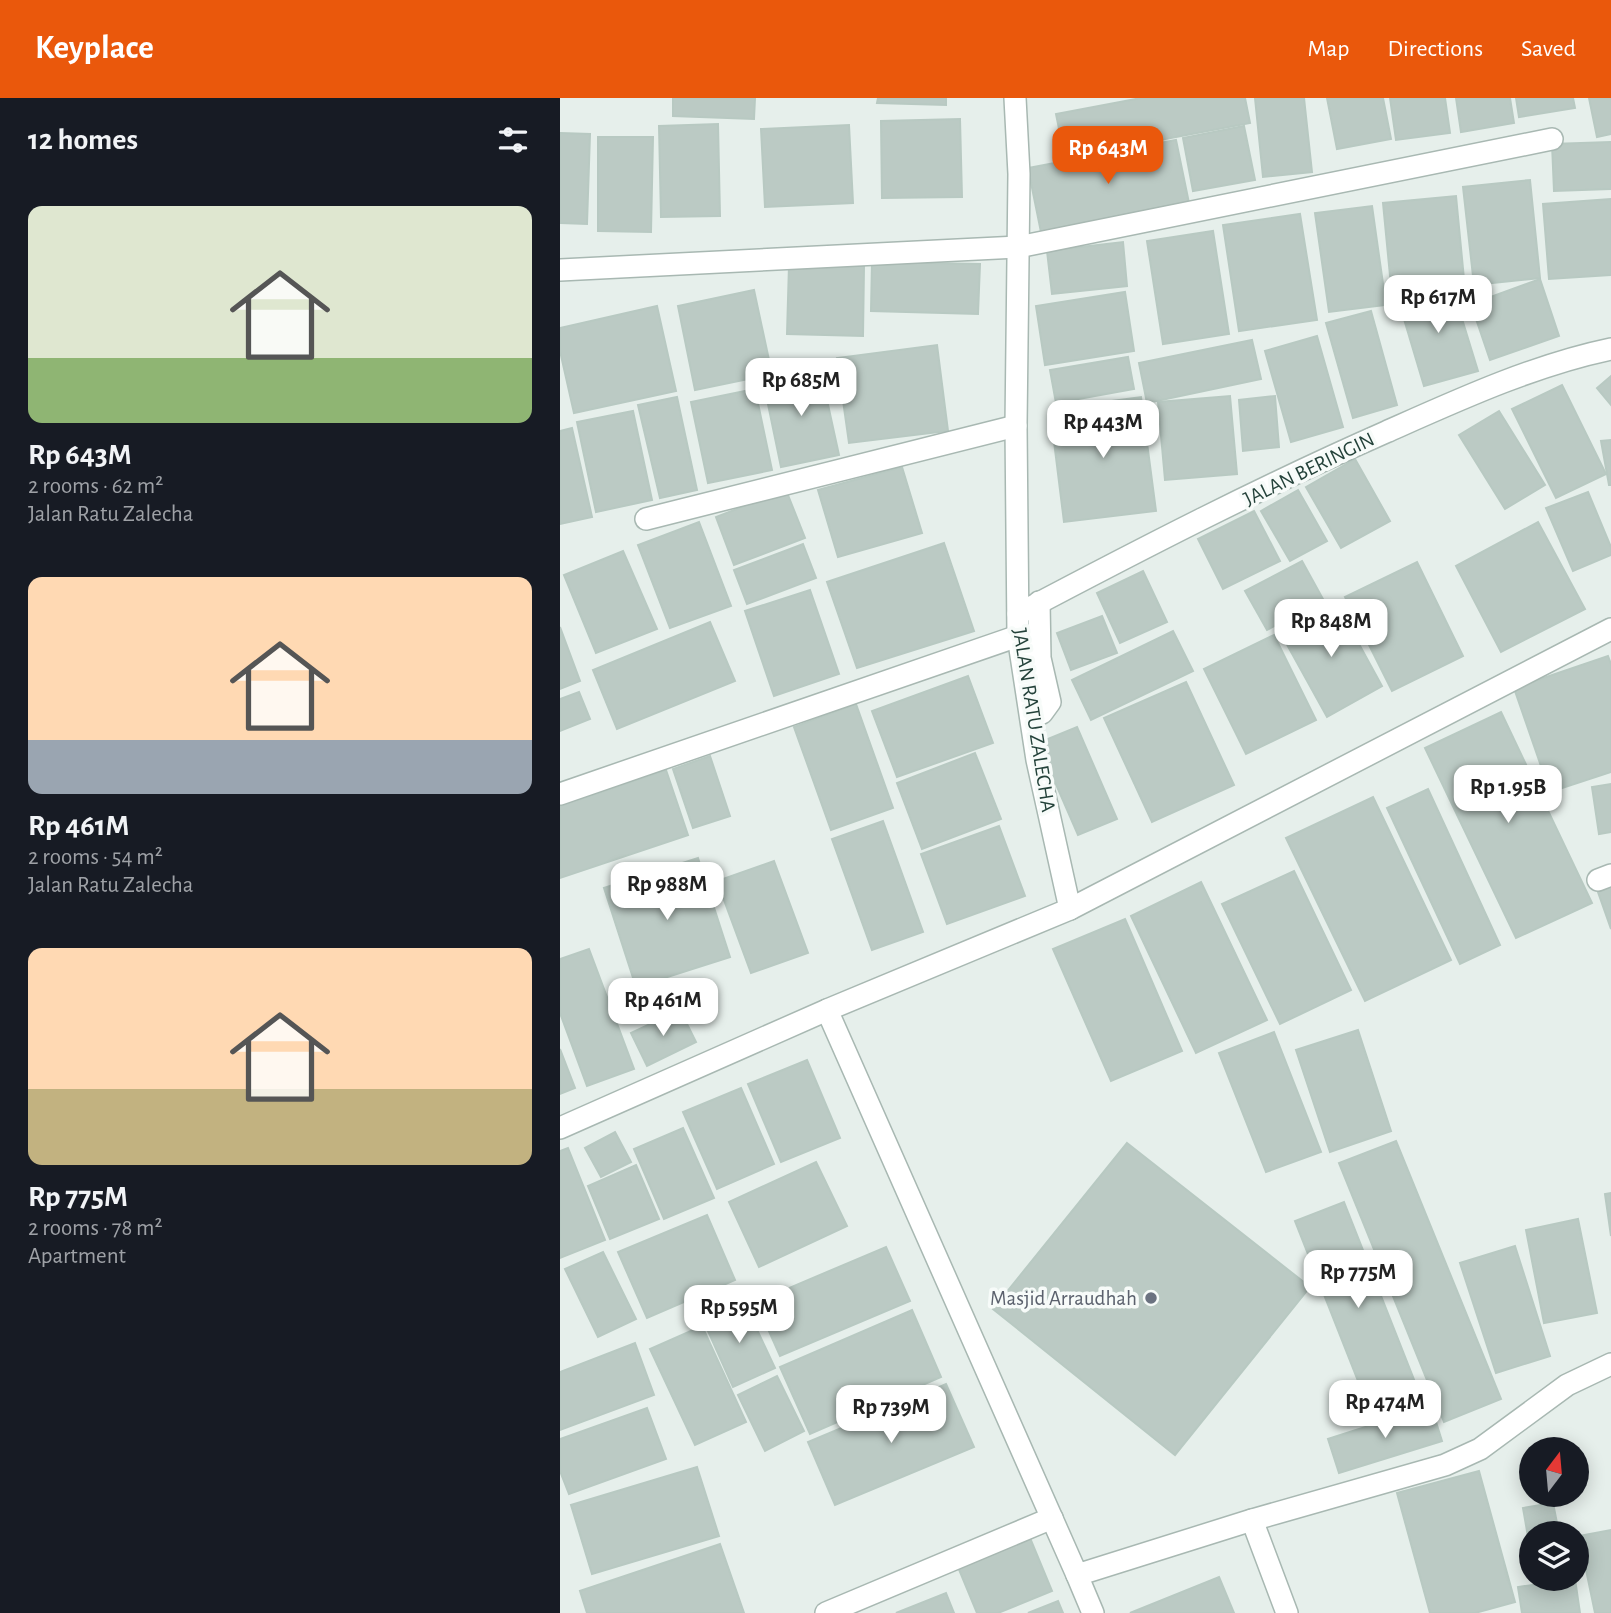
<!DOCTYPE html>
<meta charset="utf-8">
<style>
body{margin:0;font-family:"Alegreya Sans",sans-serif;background:#242831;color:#f1f3f6;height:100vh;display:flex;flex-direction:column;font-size:26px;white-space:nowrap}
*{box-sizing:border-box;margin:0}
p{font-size:23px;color:#9ea1a6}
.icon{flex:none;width:38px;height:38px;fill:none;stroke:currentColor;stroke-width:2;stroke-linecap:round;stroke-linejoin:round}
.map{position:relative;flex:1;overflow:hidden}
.side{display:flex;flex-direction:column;background:#171b24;width:560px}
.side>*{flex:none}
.needle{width:46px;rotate:16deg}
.tools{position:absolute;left:959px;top:1339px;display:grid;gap:14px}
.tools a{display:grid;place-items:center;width:70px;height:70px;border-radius:50%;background:#171b24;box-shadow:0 4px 18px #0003;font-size:35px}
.price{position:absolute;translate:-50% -60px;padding:0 16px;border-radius:14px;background:#fff;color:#222;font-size:23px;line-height:46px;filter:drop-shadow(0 2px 4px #0008)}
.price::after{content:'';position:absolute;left:50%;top:42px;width:21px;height:16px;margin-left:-10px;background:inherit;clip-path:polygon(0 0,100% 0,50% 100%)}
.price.on{background:#ea580c;color:#fff}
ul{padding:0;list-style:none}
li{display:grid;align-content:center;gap:14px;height:371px;padding:0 28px}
li span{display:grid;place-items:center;height:217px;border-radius:14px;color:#555}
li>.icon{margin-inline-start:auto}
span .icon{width:126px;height:126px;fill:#fffc;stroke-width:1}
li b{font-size:30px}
h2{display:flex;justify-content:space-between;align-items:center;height:84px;padding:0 28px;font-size:30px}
header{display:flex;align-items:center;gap:42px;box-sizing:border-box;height:98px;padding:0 35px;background:#ea580c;color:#fff}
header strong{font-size:33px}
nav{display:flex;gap:38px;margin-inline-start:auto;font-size:24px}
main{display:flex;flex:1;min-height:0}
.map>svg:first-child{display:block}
.building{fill:#bbcac4;stroke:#b8c9c2;stroke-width:2}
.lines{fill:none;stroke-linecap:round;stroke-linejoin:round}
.minor-casing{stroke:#a8b8b2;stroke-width:24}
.minor{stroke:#fff;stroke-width:21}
.worship-dot{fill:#6b7280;stroke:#f7fbf9;stroke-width:2.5}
.labels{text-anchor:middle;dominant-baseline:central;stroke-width:7;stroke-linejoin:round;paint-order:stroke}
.street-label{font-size:21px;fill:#24423a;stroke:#f7fbf9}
.worship-label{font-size:21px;fill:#5b616d;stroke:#f7fbf9;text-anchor:end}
</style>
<header>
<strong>Keyplace</strong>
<nav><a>Map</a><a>Directions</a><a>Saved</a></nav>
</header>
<main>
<section class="side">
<h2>12 homes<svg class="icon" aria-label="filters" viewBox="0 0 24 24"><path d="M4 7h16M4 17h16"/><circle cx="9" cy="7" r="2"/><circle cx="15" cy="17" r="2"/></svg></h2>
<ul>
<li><span style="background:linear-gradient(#dfe7d0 70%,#8fb573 0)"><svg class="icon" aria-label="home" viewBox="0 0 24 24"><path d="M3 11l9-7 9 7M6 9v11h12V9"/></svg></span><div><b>Rp 643M</b><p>2 rooms · 62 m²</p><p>Jalan Ratu Zalecha</p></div></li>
<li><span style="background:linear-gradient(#ffd9b3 75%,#9aa5b1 0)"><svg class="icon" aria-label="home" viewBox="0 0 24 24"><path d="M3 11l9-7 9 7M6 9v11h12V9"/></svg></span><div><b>Rp 461M</b><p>2 rooms · 54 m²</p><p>Jalan Ratu Zalecha</p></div></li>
<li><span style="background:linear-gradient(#ffd9b3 65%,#c2b280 0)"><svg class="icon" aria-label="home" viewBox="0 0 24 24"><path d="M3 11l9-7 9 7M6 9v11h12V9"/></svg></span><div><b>Rp 775M</b><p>2 rooms · 78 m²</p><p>Apartment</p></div></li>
</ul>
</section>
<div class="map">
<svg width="1051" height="1515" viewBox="0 0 1051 1515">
<rect width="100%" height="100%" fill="#e6efeb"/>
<g class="building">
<path d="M113,0H195L194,21L113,18Z"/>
<path d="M318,0H386V7L317,5Z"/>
<path d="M581,0H685L690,25L505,60L496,16Z"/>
<path d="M695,0H744L752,74L703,79Z"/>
<path d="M767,0H823L831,41L777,51Z"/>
<path d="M830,0H885L890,35L836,42Z"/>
<path d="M896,0H950L954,25L901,34Z"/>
<path d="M956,0H1013L1015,10L959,19Z"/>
<path d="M1029,0H1051V36L1037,39Z"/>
<path d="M400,21L402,99L322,100L321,23Z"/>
<path d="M158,26L160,118L101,119L99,28Z"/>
<path d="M289,27L293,105L205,109L201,31Z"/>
<path d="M684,28L695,82L633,93L623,40Z"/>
<path d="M0,35L30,36L27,126L0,125Z"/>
<path d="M38,39H93L91,134L38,133Z"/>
<path d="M616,42L629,105L481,134L468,70Z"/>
<path d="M1051,44V91L994,93L992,46Z"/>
<path d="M970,82L980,180L914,187L903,89Z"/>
<path d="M896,98L904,181L831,188L823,105Z"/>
<path d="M1051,101V177L989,181L983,106Z"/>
<path d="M812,108L826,207L769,214L755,115Z"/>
<path d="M740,116L757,222L679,233L663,127Z"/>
<path d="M653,133L669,236L603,246L587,143Z"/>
<path d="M563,144L567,188L492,196L487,153Z"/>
<path d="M312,164L420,166L418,216L311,213Z"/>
<path d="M229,167L304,168L303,238L227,236Z"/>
<path d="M980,181L999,238L930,262L911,206Z"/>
<path d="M891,185L918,273L864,288L838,201Z"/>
<path d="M194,192L212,276L135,292L118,208Z"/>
<path d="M565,194L574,253L485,267L476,208Z"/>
<path d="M97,208L116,293L14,315L0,253V230Z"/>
<path d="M811,213L837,307L793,320L766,225Z"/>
<path d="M757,238L783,329L731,344L705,253Z"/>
<path d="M692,242L701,281L587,305L579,265Z"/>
<path d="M377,247L388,333L289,345L277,260Z"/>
<path d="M568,259L574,291L496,305L490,272Z"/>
<path d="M260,270L279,357L221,369L203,282Z"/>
<path d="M1051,278V307L1037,290Z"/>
<path d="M1002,287L1046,376L996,400L952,311Z"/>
<path d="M195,291L212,372L148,385L131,304Z"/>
<path d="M670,298L677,376L605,382L598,304Z"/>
<path d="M715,298L719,349L683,353L679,302Z"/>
<path d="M117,299L137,392L100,400L78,307Z"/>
<path d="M581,299L596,413L504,424L490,311Z"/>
<path d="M73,313L92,402L36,414L17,324Z"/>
<path d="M939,313L985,387L945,411L899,337Z"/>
<path d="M12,330L32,419L0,426V333Z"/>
<path d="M1051,342V387H1049L1041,343Z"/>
<path d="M795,361L830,423L781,450L746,389Z"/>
<path d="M342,369L362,435L278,459L258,392Z"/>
<path d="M226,392L245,440L174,467L156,419Z"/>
<path d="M738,392L767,443L730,463L701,413Z"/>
<path d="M1028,394L1051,449V457L1013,473L986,410Z"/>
<path d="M694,413L720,463L663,491L638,441Z"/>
<path d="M139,424L171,508L110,530L78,447Z"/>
<path d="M978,424L1025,511L941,554L896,468Z"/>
<path d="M384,445L414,533L297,570L267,484Z"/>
<path d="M243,446L256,480L187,506L174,472Z"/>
<path d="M63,453L97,531L36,555L4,477Z"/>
<path d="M742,463L763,501L707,532L685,493Z"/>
<path d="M857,464L903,558L832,593L785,499Z"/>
<path d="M583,473L607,524L560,545L537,495Z"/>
<path d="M250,492L279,576L214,598L185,513Z"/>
<path d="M776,504L822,588L767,619L720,534Z"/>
<path d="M542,518L557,555L511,572L497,535Z"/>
<path d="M150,524L175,583L57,631L33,572Z"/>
<path d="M0,529L20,583L0,591Z"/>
<path d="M613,533L633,573L531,622L512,582Z"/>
<path d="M714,537L756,622L686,656L644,571Z"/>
<path d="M1048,558L1051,566V674L990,694L954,590Z"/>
<path d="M408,578L433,645L337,679L312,613Z"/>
<path d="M626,584L674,687L592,724L544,620Z"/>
<path d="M19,594L30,621L0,633V601Z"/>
<path d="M296,606L333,710L271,732L234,629Z"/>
<path d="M941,614L1032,805L956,840L865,650Z"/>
<path d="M517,629L557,721L518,737L478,645Z"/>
<path d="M415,655L441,721L362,751L337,685Z"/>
<path d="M150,658L170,718L133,730L113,671Z"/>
<path d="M106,672L128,737L0,780V708Z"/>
<path d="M1051,686V734L1039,736L1032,689Z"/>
<path d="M868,691L940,847L900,866L827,710Z"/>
<path d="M813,699L891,862L805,903L726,740Z"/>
<path d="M323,723L363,834L312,852L272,741Z"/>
<path d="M439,728L465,798L387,826L361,756Z"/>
<path d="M138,760L170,859L76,889L44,790Z"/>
<path d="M214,763L248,855L191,875L157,783Z"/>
<path d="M734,773L791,892L720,926L662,806Z"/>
<path d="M641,784L707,922L636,955L571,818Z"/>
<path d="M1051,789V831L1038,794Z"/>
<path d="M565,821L622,953L551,983L493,851Z"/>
<path d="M29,851L74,971L27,988L0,915V861Z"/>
<path d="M120,912L136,944L87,968L71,935Z"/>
<path d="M798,932L831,1033L770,1054L736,952Z"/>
<path d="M714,934L761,1054L706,1074L659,955Z"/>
<path d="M0,951L15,990L0,996Z"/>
<path d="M247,962L280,1040L221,1064L188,986Z"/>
<path d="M181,990L214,1066L157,1091L123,1014Z"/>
<path d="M123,1030L154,1100L104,1121L74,1051Z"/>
<path d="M55,1034L71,1064L41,1079L25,1050Z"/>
<path d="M836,1043L941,1301L884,1324L779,1065Z"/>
<path d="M567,1045L750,1189L615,1357L433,1211Z"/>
<path d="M8,1050L45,1142L0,1160V1053Z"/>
<path d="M256,1064L287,1128L199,1169L169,1104Z"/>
<path d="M76,1067L99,1121L50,1141L28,1088Z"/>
<path d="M1051,1095V1138L1045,1096Z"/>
<path d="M784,1104L862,1302L813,1321L735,1123Z"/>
<path d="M147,1117L175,1182L87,1220L58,1154Z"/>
<path d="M1018,1121L1037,1215L984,1225L966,1132Z"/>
<path d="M955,1148L990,1258L936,1275L900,1165Z"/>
<path d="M326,1149L350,1203L220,1258L196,1204Z"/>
<path d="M43,1154L76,1221L38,1239L5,1171Z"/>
<path d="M185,1206L215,1270L173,1289L144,1224Z"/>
<path d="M352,1212L381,1279L250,1336L220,1269Z"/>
<path d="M142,1228L186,1324L135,1347L90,1251Z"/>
<path d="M75,1245L94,1297L0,1332V1274Z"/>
<path d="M217,1278L244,1333L205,1353L178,1297Z"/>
<path d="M386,1286L414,1349L275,1407L248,1344Z"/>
<path d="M871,1308L882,1343L779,1375L768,1341Z"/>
<path d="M87,1310L106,1361L9,1396L0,1373V1341Z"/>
<path d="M137,1369L159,1438L32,1476L11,1407Z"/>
<path d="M919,1373L955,1504L915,1515H870L837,1395Z"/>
<path d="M993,1405L999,1435H971V1456L963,1410Z"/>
<path d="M1051,1432V1515H1035L1019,1438Z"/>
<path d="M470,1440L492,1493L438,1515H417L398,1469Z"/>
<path d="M160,1446L184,1515H27L20,1493Z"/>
<path d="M659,1479L674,1515H570Z"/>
<path d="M1015,1481L1020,1515H962L958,1489Z"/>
<path d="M386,1495L394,1515H336Z"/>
<path d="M498,1503L503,1515H468Z"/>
</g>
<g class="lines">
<defs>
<g id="minor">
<path d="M0,172L458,149L992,41"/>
<path d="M86,421L456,328"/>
<path d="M458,516C579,452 701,389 826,334C898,302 974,267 1051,251"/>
<path d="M471,620L482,615L490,604L480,560L479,504"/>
<path d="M0,696L458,538"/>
<path d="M1038,782L1051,777"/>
<path d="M510,811L1051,531"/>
<path d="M267,912L517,1477L692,1422L885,1367L920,1351L1007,1287L1051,1266"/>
<path d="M0,1030L267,912L510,811L477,662L458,538L456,328L459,76L455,0"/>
<path d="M692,1422L727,1515"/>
<path d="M517,1477L533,1515"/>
<path d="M266,1515L492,1420"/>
</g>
</defs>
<use href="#minor" class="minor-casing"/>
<use href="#minor" class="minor"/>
</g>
<circle class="worship-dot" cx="591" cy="1200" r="7"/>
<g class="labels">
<g class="street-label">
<text transform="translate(749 371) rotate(-26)">JALAN BERINGIN</text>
<text transform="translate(474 622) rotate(81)">JALAN RATU ZALECHA</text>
</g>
<g class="worship-label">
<text x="577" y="1200">Masjid Arraudhah</text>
</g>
</g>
</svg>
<div class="tools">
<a><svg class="needle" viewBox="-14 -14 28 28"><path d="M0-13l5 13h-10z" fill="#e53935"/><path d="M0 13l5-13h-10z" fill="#9ea1a6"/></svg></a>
<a><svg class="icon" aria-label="layers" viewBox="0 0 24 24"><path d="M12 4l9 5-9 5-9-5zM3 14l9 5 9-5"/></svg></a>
</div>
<b class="price on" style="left:548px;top:88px">Rp 643M</b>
<b class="price" style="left:878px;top:237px">Rp 617M</b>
<b class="price" style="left:241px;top:320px">Rp 685M</b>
<b class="price" style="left:543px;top:362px">Rp 443M</b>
<b class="price" style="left:771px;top:561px">Rp 848M</b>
<b class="price" style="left:948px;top:727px">Rp 1.95B</b>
<b class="price" style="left:107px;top:824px">Rp 988M</b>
<b class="price" style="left:103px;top:940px">Rp 461M</b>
<b class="price" style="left:798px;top:1212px">Rp 775M</b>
<b class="price" style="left:179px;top:1247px">Rp 595M</b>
<b class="price" style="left:825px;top:1342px">Rp 474M</b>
<b class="price" style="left:331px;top:1347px">Rp 739M</b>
</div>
</main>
